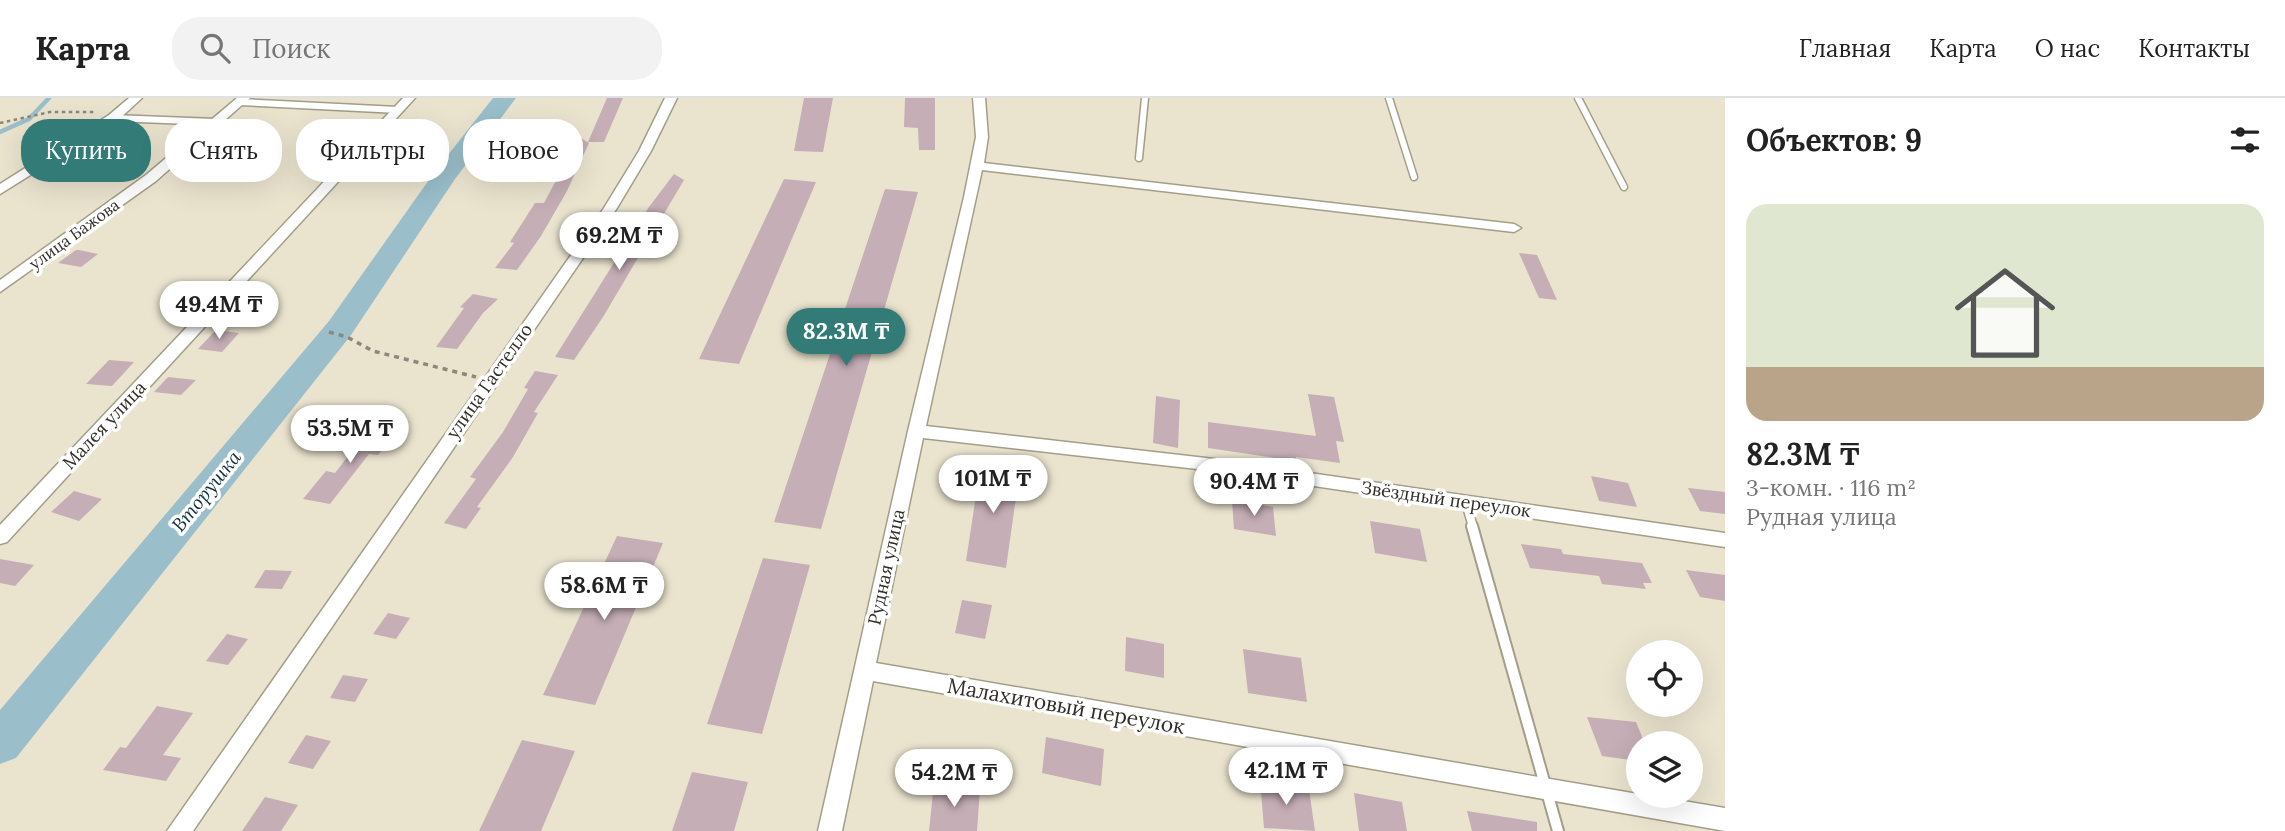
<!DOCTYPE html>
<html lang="ru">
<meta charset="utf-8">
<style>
body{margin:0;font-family:Lora,serif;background:#f2f2f2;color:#222;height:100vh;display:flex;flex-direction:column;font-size:26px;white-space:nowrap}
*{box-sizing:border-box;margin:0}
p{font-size:23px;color:#767676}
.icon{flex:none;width:38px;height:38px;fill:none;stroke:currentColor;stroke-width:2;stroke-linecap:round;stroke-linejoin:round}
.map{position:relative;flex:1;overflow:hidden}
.panel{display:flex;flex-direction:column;background:#fff;width:560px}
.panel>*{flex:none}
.banner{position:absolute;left:21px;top:21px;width:665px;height:63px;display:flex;gap:14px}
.tools{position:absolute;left:1626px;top:542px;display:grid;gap:14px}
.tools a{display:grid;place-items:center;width:77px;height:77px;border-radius:50%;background:#fff;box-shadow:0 7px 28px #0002;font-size:35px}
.price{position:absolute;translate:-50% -60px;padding:0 16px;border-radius:24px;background:#fff;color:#222;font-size:23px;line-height:46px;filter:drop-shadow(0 2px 4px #0008)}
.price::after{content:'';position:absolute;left:50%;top:42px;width:21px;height:16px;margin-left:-10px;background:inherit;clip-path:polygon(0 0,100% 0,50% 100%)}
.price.on{background:#327b77;color:#fff}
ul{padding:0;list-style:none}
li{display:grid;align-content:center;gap:14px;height:371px;padding:0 21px}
li span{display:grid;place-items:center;height:217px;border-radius:21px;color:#555}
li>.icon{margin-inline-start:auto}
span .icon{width:126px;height:126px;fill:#fffc;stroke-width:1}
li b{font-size:30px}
h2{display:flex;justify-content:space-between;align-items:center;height:84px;padding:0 21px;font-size:30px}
.chip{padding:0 24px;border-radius:28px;background:#fff;box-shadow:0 7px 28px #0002;font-size:24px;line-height:63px}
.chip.on{background:#327b77;color:#fff}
header{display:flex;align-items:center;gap:42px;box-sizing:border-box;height:98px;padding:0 35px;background:#fff;border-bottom:2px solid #e0e0e0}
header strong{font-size:33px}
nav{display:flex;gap:38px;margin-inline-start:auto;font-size:24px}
.search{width:490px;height:63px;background:#f2f2f2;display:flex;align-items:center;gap:18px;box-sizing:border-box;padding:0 24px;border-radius:28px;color:#767676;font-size:26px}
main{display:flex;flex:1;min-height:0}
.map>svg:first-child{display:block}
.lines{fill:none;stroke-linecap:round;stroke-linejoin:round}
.stream{stroke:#9abfcb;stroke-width:4.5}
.river{fill:#9abfcb;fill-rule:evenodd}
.building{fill:#c5aeb6}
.lane-far2-casing{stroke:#a29e89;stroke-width:9}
.lane-far1-casing{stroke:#a29e89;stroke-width:11}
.lane-casing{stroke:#a29e89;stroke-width:14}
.street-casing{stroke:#a29e89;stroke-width:3}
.path-far1{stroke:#8c897a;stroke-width:2.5;stroke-dasharray:3.5 3.5;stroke-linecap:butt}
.path{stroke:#8c897a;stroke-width:3.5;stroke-dasharray:5 5;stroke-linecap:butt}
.lane-far2{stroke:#fff;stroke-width:6}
.lane-far1{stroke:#fff;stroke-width:8}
.lane{stroke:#fff;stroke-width:10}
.street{fill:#fff;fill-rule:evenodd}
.labels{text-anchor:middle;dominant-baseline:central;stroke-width:7;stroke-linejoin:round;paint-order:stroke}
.far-street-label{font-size:16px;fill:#302e26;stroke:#fff}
.street-label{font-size:18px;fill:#302e26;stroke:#fff}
.water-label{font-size:19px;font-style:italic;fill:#0d303a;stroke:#fff}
.near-street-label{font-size:21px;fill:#302e26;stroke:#fff}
</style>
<header>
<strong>Карта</strong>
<div class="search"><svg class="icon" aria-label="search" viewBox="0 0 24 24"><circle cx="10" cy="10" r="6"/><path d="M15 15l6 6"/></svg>Поиск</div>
<nav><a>Главная</a><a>Карта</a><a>О нас</a><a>Контакты</a></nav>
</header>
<main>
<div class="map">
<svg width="1725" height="733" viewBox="0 0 1725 733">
<rect width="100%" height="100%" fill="#eae4cf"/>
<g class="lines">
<path class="stream" d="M0,34L29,21L49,0"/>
<path class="river" d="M493,0H516L455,81L351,237L16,660L0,666V612L329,223L436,72Z"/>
</g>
<g class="building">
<path d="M607,0H623L604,44H588Z"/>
<path d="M804,0H833L823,54L794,53Z"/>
<path d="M905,0H935V52H919L918,30L904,29Z"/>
<path d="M579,39L589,45L567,93L541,138L517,172L495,170L514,145L510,144L535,105H544Z"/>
<path d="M674,76L684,82L603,219L574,262L555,259L649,109Z"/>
<path d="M784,81L816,84L739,266L699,261Z"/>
<path d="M885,91L918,94L821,431L774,424Z"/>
<path d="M76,152H79L98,156L81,169L58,165Z"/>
<path d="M1519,155L1537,157L1557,202L1539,200Z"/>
<path d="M473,196L498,201L483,215L457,251L436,249L464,210L460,209Z"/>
<path d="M216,232L239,235L222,254L198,251Z"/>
<path d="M109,262L134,264L112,288L86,286Z"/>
<path d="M535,273L558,277L534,314L538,315L513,359L477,409L481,410L466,431L444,425L476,381L470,379L503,334L528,291L524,290Z"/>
<path d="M168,279L196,282L181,297L154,294Z"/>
<path d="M1308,296L1334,299L1344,344L1336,343L1340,365L1296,359V363L1208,350V324L1316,338Z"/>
<path d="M1156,298L1180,302L1178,350L1153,345Z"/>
<path d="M372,327L397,332L378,357L369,356L330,406L303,401L326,373L335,375Z"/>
<path d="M981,365L1020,371L1006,470L966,463Z"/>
<path d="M1591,378L1628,385L1637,409L1599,403Z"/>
<path d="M1688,390L1725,394V416L1700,413Z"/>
<path d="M74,393L102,401L79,423L51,414Z"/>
<path d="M1232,402L1273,409L1276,438L1234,431Z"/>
<path d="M1370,423L1420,431L1427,464L1375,455Z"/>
<path d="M617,438L663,445L595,607L543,597Z"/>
<path d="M1521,446L1561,451L1563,456L1642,465L1652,485H1643L1646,491L1602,486L1599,478L1530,470Z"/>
<path d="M763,460L810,467L762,636L707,626Z"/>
<path d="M0,461L34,467L15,488L0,485Z"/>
<path d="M265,472L292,473L282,491L254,490Z"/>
<path d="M1686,472L1725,477V503L1700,499Z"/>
<path d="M962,502L992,507L985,541L955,535Z"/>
<path d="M388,515L410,520L396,541L373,536Z"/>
<path d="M227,536L248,541L228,567L206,563Z"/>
<path d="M1126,539L1164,546V580L1125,573Z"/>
<path d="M1243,551L1301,560L1307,604L1248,595Z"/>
<path d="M343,577L368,581L355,604L330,600Z"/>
<path d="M157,608L193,615L163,657L181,660L166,683L103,672L120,649L126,650Z"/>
<path d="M1587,619L1636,624L1645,646H1638V663L1602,658Z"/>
<path d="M306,637L331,643L313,671L288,665Z"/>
<path d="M1046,639L1104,651L1101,688L1042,675Z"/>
<path d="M522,642L575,653L541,733H479Z"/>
<path d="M692,674L748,684L734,733H672Z"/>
<path d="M1260,682L1309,691L1315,733L1264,730Z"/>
<path d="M934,685L980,691L977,733H929Z"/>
<path d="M1354,695L1402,704L1407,733H1359Z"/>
<path d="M265,699L298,707L281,733H242Z"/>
<path d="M1467,713L1537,724V733H1472Z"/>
</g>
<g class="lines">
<defs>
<g id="lane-far2">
<path d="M1389,0L1414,79"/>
<path d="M1578,0L1624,89"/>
<path d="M239,4L398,12"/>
<path d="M113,20L216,24"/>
<path d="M1139,60L1145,0"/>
</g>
<path id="lane-far1" d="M1466,405L1473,429"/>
<path id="lane" d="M1472,428L1558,733"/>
<g id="street">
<path d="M129,0H142L117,23L0,96V86L109,17Z"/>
<path d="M237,0H250L156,83L0,194V182L146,77Z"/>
<path d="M403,0H415L7,444L0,446V427Z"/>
<path d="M665,0H677L651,53L617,110L193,733H167L604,110L639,53Z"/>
<path d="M973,0H985L988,39L984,65L1514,126L1521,130L1514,134L982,72L926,328L1206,360L1725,435V449L1206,372L923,340L876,565L1638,696V698H1654L1725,710V733L873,583L842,733H818L908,333L964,99L976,39Z"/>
</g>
</defs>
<use href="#lane-far2" class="lane-far2-casing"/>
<use href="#lane-far1" class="lane-far1-casing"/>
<use href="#lane" class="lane-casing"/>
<use href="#street" class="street-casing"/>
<path class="path-far1" d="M0,25L50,14H94"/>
<path class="path" d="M329,234L347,239L373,253L476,279"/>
<use href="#lane-far2" class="lane-far2"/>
<use href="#lane-far1" class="lane-far1"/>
<use href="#lane" class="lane"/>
<use href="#street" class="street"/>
</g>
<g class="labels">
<g class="far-street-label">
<text transform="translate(74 136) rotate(-36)">улица Бажова</text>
</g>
<g class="street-label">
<text transform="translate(489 283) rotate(-55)">улица Гастелло</text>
<text transform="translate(104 327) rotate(-47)">Малея улица</text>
<text transform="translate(1446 401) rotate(8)">Звёздный переулок</text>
<text transform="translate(886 469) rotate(-78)">Рудная улица</text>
</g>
<g class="water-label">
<text transform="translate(206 393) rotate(-51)">Вторушка</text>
</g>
<g class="near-street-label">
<text transform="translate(1066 608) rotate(10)">Малахитовый переулок</text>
</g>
</g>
</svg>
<div class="tools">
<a><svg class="icon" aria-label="locate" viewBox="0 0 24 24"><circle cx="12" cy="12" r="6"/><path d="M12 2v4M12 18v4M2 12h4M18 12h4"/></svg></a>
<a><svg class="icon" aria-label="layers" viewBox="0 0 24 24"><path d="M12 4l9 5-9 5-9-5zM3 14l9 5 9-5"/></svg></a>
</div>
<b class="price" style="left:619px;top:174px">69.2M ₸</b>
<b class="price" style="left:219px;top:243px">49.4M ₸</b>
<b class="price on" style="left:846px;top:270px">82.3M ₸</b>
<b class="price" style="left:350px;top:367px">53.5M ₸</b>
<b class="price" style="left:993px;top:417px">101M ₸</b>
<b class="price" style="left:1254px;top:420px">90.4M ₸</b>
<b class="price" style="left:604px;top:524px">58.6M ₸</b>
<b class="price" style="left:1286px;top:709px">42.1M ₸</b>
<b class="price" style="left:954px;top:711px">54.2M ₸</b>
<div class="banner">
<a class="chip on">Купить</a>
<a class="chip">Снять</a>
<a class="chip">Фильтры</a>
<a class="chip">Новое</a>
</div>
</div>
<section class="panel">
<h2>Объектов: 9<svg class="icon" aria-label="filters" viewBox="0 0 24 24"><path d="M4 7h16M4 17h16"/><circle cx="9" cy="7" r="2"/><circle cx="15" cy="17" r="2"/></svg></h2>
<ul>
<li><span style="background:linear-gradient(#dfe7d0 75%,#b9a48a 0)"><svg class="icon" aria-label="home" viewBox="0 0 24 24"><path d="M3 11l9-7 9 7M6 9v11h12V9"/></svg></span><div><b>82.3M ₸</b><p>3-комн. · 116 m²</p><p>Рудная улица</p></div></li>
</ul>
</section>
</main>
